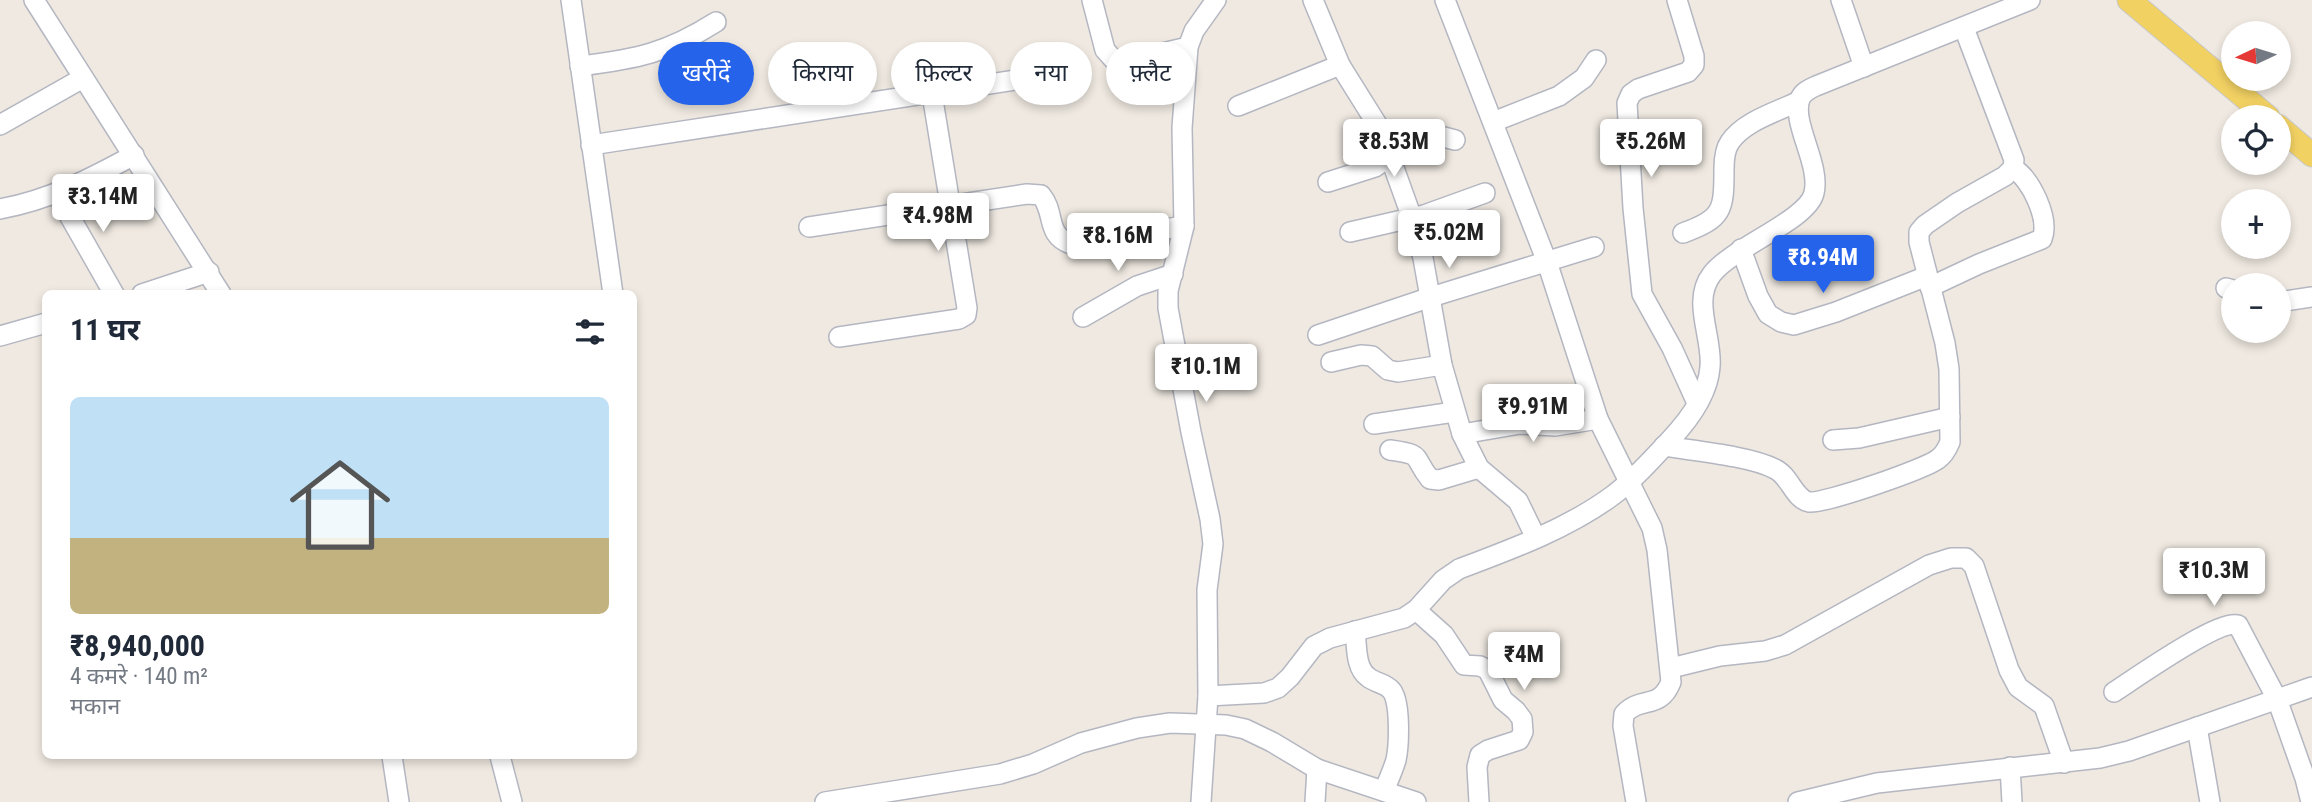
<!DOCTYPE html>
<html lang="hi">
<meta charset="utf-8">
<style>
body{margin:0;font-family:"Roboto Condensed","Noto Sans Devanagari",sans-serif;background:#f6f6f7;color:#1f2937;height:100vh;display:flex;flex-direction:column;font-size:26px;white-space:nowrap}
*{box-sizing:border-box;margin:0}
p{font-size:23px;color:#747a83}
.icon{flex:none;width:38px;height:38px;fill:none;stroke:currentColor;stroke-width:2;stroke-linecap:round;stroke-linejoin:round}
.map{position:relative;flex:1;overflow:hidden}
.side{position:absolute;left:42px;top:290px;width:595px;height:469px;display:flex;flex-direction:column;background:#fff;border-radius:10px;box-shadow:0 4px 10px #0003}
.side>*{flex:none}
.top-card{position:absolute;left:658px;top:42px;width:665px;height:63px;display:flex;gap:14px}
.needle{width:46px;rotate:266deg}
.fabs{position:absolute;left:2221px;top:21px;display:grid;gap:14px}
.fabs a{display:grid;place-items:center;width:70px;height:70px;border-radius:50%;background:#fff;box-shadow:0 4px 10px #0003;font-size:35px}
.price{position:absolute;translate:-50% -60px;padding:0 16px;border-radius:7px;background:#fff;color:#222;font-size:23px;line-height:46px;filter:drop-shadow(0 2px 4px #0008)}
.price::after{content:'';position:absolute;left:50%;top:42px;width:21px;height:16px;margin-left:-10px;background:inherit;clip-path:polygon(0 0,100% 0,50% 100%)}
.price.current{background:#2563eb;color:#fff}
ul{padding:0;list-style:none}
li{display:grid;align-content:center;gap:14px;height:371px;padding:0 28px}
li+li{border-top:2px solid #e0e1e3}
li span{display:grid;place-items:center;height:217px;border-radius:10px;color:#555}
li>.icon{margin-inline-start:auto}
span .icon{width:126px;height:126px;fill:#fffc;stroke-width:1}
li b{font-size:30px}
h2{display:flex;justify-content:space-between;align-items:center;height:84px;padding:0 28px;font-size:30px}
.chip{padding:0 24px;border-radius:32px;background:#fff;box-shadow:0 4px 10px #0003;font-size:24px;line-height:63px}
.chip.current{background:#2563eb;color:#fff}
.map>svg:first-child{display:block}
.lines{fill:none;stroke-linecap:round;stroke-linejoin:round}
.minor-casing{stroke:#b4b7c1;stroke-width:22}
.major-casing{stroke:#c9c9c9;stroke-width:25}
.minor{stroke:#fff;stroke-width:19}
.major{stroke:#f2d163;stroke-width:23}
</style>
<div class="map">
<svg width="2312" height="802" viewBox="0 0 2312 802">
<rect width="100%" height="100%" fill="#efe9e1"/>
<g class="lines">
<defs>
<g id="minor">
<path d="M34,0L221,294"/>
<path d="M571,0L613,294"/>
<path d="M1092,0L1105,50L1114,60L1128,61L1188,47"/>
<path d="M1313,0L1340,65L1380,129L1412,218L1423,258L1442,365L1462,434L1479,468L1518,501L1536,538"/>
<path d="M1445,0L1547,262L1598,419L1652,528L1657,550L1671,682C1659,711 1642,695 1624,714L1623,726L1636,802"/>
<path d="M1677,0L1694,56V65L1688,72L1638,89L1631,94L1627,103L1633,208L1642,294L1672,348L1697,403"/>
<path d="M1841,0L1864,67"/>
<path d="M580,66C637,59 667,53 716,22"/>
<path d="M1238,106L1340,65"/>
<path d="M1493,122L1559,96L1584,78L1596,60"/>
<path d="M0,125L83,78"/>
<path d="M591,145L1035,77"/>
<path d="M1328,182L1375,167L1410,142L1440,136L1455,140"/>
<path d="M57,194L114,294"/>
<path d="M0,209C49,200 90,179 134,155"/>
<path d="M809,227L1027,194L1041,195C1056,213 1045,235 1071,244L1184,226"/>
<path d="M1350,232L1424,215L1485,193"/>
<path d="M1683,233C1723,218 1724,211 1724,169C1724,160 1725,149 1730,142C1744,121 1777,112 1799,101"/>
<path d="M1741,249L1758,296L1768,314L1781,322L1794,325L1836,312L1927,276"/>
<path d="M1930,287L1979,264L2042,239C2050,219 2031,179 2013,168"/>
<path d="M2226,288L2233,290"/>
<path d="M142,294L209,272"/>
<path d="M2278,302L2312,297"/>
<path d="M1083,317L1137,286L1173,274"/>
<path d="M1318,335L1431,297L1594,247"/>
<path d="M0,336L46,323"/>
<path d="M839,337L959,319L966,315L967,308L932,94"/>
<path d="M1331,362L1361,355L1372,356L1388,370L1398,372L1442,365"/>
<path d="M1374,424L1454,412"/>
<path d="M1462,434L1520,424L1555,426L1598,419"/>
<path d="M1833,440L1859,438L1950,417"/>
<path d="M1664,446C1694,451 1750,456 1775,469C1790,476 1794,499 1809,502C1824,504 1925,469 1938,459C1944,455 1947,449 1950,442L1949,369L1945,343L1919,242V232L1925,225L1957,203L2005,176L2013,168L2014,160L1964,28"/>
<path d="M1390,450C1425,455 1411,455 1430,479L1439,480L1479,468"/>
<path d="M1416,610L1444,635L1464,665L1480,666L1488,670L1503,700L1516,711L1522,719L1523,732L1519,740L1488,750L1480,755L1477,767L1479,802"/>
<path d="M1355,631C1357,645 1355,668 1368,677C1375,683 1385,683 1391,690C1401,700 1399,746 1396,760C1393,770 1388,781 1384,791"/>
<path d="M1671,668L1720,656L1765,651L1785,645L1929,565L1951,558H1966L1974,566L2009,670L2018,687L2044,706L2064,763"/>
<path d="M2114,692C2134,679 2219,619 2238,625L2277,699L2305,778L2311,802"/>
<path d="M1208,696L1264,693L1278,688L1290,677L1314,646L1330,638L1404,618L1416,610L1443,580L1459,569C1512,549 1567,529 1612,496C1634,480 1652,459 1670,440C1688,421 1708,395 1710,367C1713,337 1691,301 1712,274C1733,247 1808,220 1814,193C1821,164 1791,123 1800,99C1803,92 1809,89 1816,86L2030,0"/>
<path d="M2197,727L2210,802"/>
<path d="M392,756L399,802"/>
<path d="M500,756L512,802"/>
<path d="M2010,767L2012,802"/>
<path d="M825,802L1000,774L1033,764L1081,743L1137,728L1170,723L1226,725L1245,729L1272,742L1317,769L1416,802"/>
<path d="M1201,802L1208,696L1207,590L1213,544L1210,519L1191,432L1168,308V291L1184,226L1182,128L1188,47L1194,31L1216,0"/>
<path d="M1315,802L1317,769"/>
<path d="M1798,802L1877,783L2100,758L2129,751L2312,687"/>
</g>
<g id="major">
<path d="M2129,0L2268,117"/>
<path d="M2278,126L2312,155"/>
</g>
</defs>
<use href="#minor" class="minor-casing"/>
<use href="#major" class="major-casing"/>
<use href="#minor" class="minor"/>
<use href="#major" class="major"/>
</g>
</svg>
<div class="fabs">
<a><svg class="needle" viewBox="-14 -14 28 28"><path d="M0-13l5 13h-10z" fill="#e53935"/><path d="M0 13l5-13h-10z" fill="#747a83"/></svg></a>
<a><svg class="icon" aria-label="locate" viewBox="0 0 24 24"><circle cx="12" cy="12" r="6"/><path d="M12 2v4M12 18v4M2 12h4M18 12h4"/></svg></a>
<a>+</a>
<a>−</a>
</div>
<b class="price" style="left:1394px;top:179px">₹8.53M</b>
<b class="price" style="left:1651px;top:179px">₹5.26M</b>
<b class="price" style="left:103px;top:234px">₹3.14M</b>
<b class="price" style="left:938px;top:253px">₹4.98M</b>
<b class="price" style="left:1449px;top:270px">₹5.02M</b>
<b class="price" style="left:1118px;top:273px">₹8.16M</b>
<b class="price current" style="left:1823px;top:295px">₹8.94M</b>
<b class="price" style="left:1206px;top:404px">₹10.1M</b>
<b class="price" style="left:1533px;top:444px">₹9.91M</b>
<b class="price" style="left:2214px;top:608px">₹10.3M</b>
<b class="price" style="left:1524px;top:692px">₹4M</b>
<div class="top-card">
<a class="chip current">खरीदें</a>
<a class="chip">किराया</a>
<a class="chip">फ़िल्टर</a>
<a class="chip">नया</a>
<a class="chip">फ़्लैट</a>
</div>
<section class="side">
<h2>11 घर<svg class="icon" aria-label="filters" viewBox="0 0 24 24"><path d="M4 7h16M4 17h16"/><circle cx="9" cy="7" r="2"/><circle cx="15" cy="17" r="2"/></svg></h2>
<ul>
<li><span style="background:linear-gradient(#bfe0f5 65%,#c2b280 0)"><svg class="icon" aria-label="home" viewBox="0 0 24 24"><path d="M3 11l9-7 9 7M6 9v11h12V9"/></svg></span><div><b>₹8,940,000</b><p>4 कमरे · 140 m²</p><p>मकान</p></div></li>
</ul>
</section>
</div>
